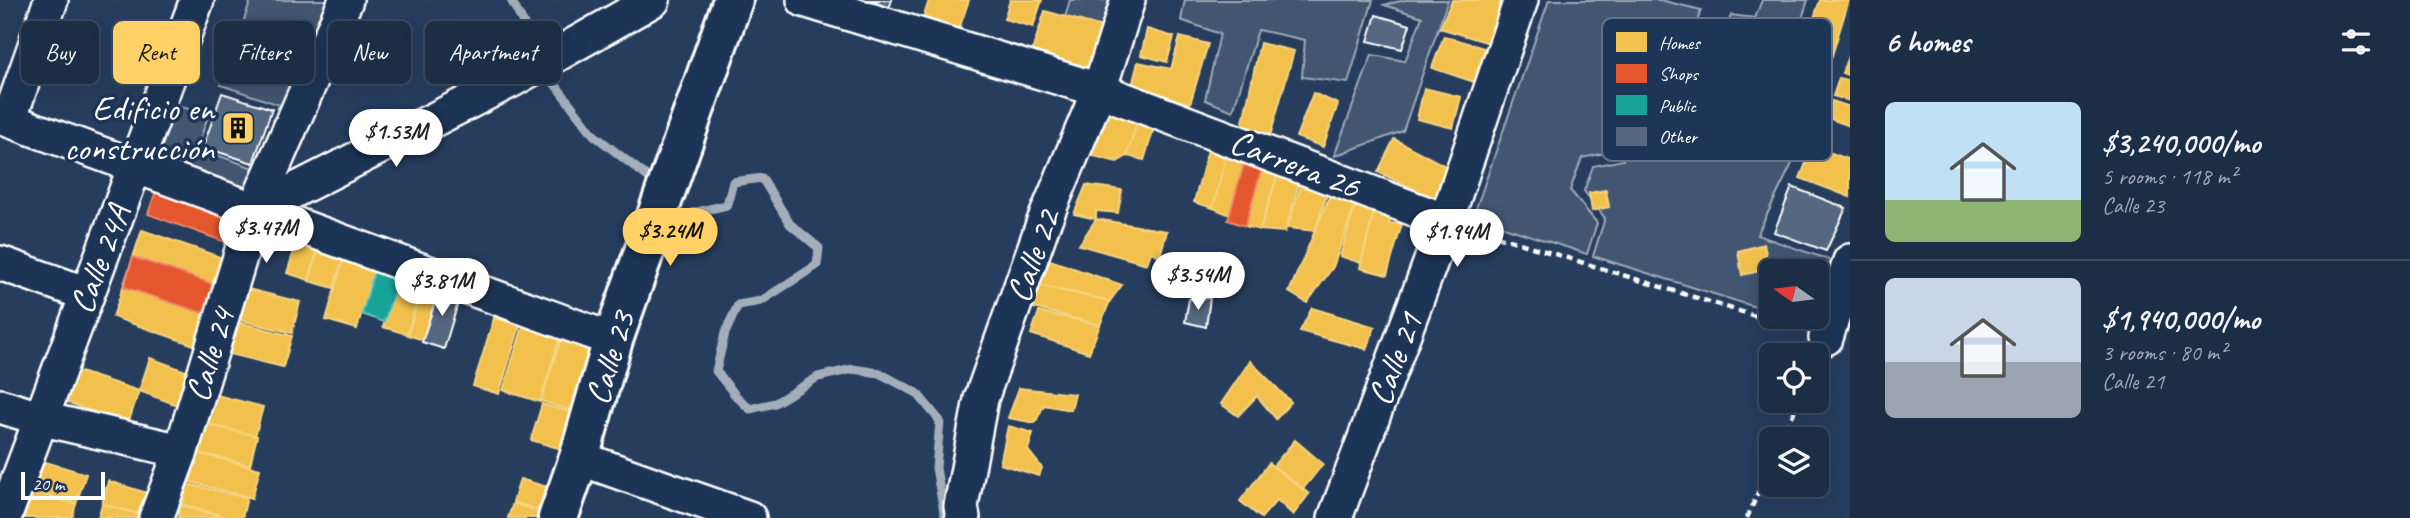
<!DOCTYPE html>
<meta charset="utf-8">
<style>
body{margin:0;font-family:Caveat,sans-serif;background:#293a51;color:#f1f3f6;height:100vh;display:flex;flex-direction:column;font-size:26px;white-space:nowrap}
*{box-sizing:border-box;margin:0}
p{font-size:23px;color:#a0a8b3}
.icon{flex:none;width:38px;height:38px;fill:none;stroke:currentColor;stroke-width:2;stroke-linecap:round;stroke-linejoin:round}
.map{position:relative;flex:1;overflow:hidden}
.side{display:flex;flex-direction:column;background:#1c2e46;width:560px}
.side>*{flex:none}
.guide{position:absolute;left:21px;top:21px;width:665px;height:63px;display:flex;gap:14px}
.needle{width:46px;rotate:284deg}
.tools{position:absolute;left:1759px;top:259px;display:grid;gap:14px}
.tools a{display:grid;place-items:center;width:70px;height:70px;border-radius:10px;background:#1c2e46;box-shadow:0 7px 28px #0002,0 0 0 2px #3a4a5f;font-size:35px}
.scale{position:absolute;left:21px;bottom:18px;width:84px;box-sizing:border-box;padding-left:7px;border:4px solid #fff;border-top:0;font-size:19px;line-height:24px;white-space:nowrap;color:#fff;-webkit-text-stroke:5px #1d3557;paint-order:stroke}
.price{position:absolute;translate:-50% -60px;padding:0 16px;border-radius:24px;background:#fff;color:#222;font-size:23px;line-height:46px;filter:drop-shadow(0 2px 4px #0008)}
.price::after{content:'';position:absolute;left:50%;top:42px;width:21px;height:16px;margin-left:-10px;background:inherit;clip-path:polygon(0 0,100% 0,50% 100%)}
.price.current{background:#ffd166;color:#111}
ul{padding:0;list-style:none}
li{display:flex;align-items:center;gap:21px;height:175px;padding:0 35px}
li+li{border-top:2px solid #3a4a5f}
li span{display:grid;place-items:center;flex:none;width:196px;height:140px;border-radius:10px;color:#555}
li>.icon{margin-inline-start:auto}
span .icon{width:84px;height:84px;fill:#fffc;stroke-width:1}
li b{font-size:30px}
h2{display:flex;justify-content:space-between;align-items:center;height:84px;padding:0 35px;font-size:30px}
.tag{padding:0 24px;border-radius:10px;background:#1c2e46;box-shadow:0 7px 28px #0002,0 0 0 2px #3a4a5f;font-size:24px;line-height:63px}
.tag.current{background:#ffd166;color:#111}
main{display:flex;flex:1;min-height:0}
.map>svg:first-child{display:block}
.green{fill:#425672;stroke:#a0aab8;stroke-width:2}
.homes{fill:#f2c14e;stroke:#f6d483;stroke-width:2}
.shops{fill:#e4572e;stroke:#ec896d;stroke-width:2}
.public{fill:#17a398;stroke:#5dbfb7;stroke-width:2}
.lines{fill:none;stroke-linecap:round;stroke-linejoin:round}
.stream{stroke:#a4aebb;stroke-width:9}
.building{fill:#556781;stroke:#fff;stroke-width:2}
.minor-casing{stroke:#fff;stroke-width:38}
.major-casing{stroke:#fff;stroke-width:44}
.path{stroke:#fff;stroke-width:4.5;stroke-dasharray:7 5;stroke-linecap:butt}
.minor{stroke:#1d3557;stroke-width:33}
.major{stroke:#1d3557;stroke-width:38}
.labels{text-anchor:middle;dominant-baseline:central;stroke-width:7;stroke-linejoin:round;paint-order:stroke}
.poi-label{font-size:35px;fill:#fff;stroke:#1d3557;text-anchor:end}
.street-label{font-size:35px;fill:#fff;stroke:#1d3557}
.key{fill:#1d3557;stroke:#617289;stroke-width:2}
.key-label{font-size:19px;fill:#fff}
</style>
<main>
<div class="map">
<svg width="1850" height="518" viewBox="0 0 1850 518">
<rect width="100%" height="100%" fill="#263d5e"/>
<filter id="ink" filterUnits="userSpaceOnUse"><feTurbulence type="fractalNoise" baseFrequency=".0143" numOctaves="2"/><feDisplacementMap in="SourceGraphic" scale="14" xChannelSelector="R" yChannelSelector="G"/><feConvolveMatrix kernelMatrix="1 2 1 2 8 2 1 2 1" color-interpolation-filters="sRGB"/></filter>
<g filter="url(#ink)">
<g class="green">
<path d="M251,0H344L306,114L221,85Z"/>
<path d="M1070,0H1114L1105,28L1065,17Z"/>
<path d="M1185,0H1373L1348,83L1302,77L1305,40L1258,30L1233,111L1205,100L1220,34L1181,20Z"/>
<path d="M1405,0H1448L1403,131L1334,156L1372,55L1405,61L1422,17L1384,5Z"/>
<path d="M1549,0H1660L1701,10L1681,68L1643,61L1618,150L1582,158L1570,190L1597,223L1587,254L1473,217Z"/>
<path d="M1762,0H1808L1781,82L1825,96L1757,235L1833,261L1817,294L1816,271H1771V312L1593,256L1605,218L1584,191L1593,166L1623,160L1648,77L1684,82L1701,39L1723,43L1731,15L1755,18Z"/>
<path d="M166,101L208,116L197,148L256,169L278,107L303,116L272,205L145,160Z"/>
</g>
<g class="homes">
<path d="M929,0H969L959,29L923,19Z"/>
<path d="M1010,0H1042L1033,27L1004,19Z"/>
<path d="M1452,0H1509L1496,45L1440,28Z"/>
<path d="M1820,0H1849L1829,65H1824L1820,80L1803,74L1806,61L1800,60Z"/>
<path d="M1045,11L1105,28L1088,75L1030,57Z"/>
<path d="M1147,29L1174,37L1167,62L1141,55Z"/>
<path d="M1444,36L1490,50L1477,83L1432,68Z"/>
<path d="M1180,37L1208,44L1190,104L1132,86L1138,62L1171,69Z"/>
<path d="M1260,43L1294,51L1269,140L1241,131Z"/>
<path d="M1850,51V76L1842,73Z"/>
<path d="M1839,78L1850,81V101L1833,96Z"/>
<path d="M1424,88L1461,97L1453,128L1417,119Z"/>
<path d="M1313,93L1338,104L1323,147L1296,137Z"/>
<path d="M1832,101L1850,107V126L1825,117Z"/>
<path d="M1104,109L1138,119L1127,156L1117,162L1090,155Z"/>
<path d="M1138,119L1155,125L1144,160L1127,156Z"/>
<path d="M1394,139L1453,170L1439,201L1378,172Z"/>
<path d="M1813,146L1850,160V197L1800,178Z"/>
<path d="M1208,150L1227,153L1213,208L1194,202Z"/>
<path d="M1227,153L1245,160L1230,215L1213,208Z"/>
<path d="M1263,165L1279,171L1260,230L1245,226Z"/>
<path d="M1279,171L1301,177L1285,232L1260,230Z"/>
<path d="M1302,183L1329,188L1315,231L1287,228Z"/>
<path d="M1086,185L1122,190L1118,213L1096,211V219L1074,214Z"/>
<path d="M1606,190L1609,207L1592,211L1589,193Z"/>
<path d="M1331,193L1357,200L1333,267L1307,303L1289,292Z"/>
<path d="M1357,200L1376,204L1361,263L1340,256Z"/>
<path d="M1376,204L1395,209L1389,223L1402,224L1387,275L1360,268Z"/>
<path d="M1096,219L1167,231L1160,256L1151,252L1147,264L1079,245Z"/>
<path d="M142,230L243,265L234,291L133,257Z"/>
<path d="M297,241L318,248L309,280L287,273Z"/>
<path d="M1764,244L1769,269L1742,275L1738,251Z"/>
<path d="M319,248L344,255L334,288L309,281Z"/>
<path d="M344,256L375,266L357,329L326,320Z"/>
<path d="M133,257L234,291L214,352L113,317Z"/>
<path d="M1050,260L1122,285L1110,301L1037,285Z"/>
<path d="M376,266L399,274L383,321L362,314Z"/>
<path d="M400,274L424,281L407,334L383,327Z"/>
<path d="M423,282L439,286L423,340L408,335Z"/>
<path d="M1037,285L1110,301L1100,325L1030,307Z"/>
<path d="M244,288L300,302L292,333L236,319Z"/>
<path d="M1312,308L1375,327L1366,349L1300,331Z"/>
<path d="M1039,312L1100,325L1089,353L1031,334Z"/>
<path d="M494,318L520,326L499,394L473,386Z"/>
<path d="M234,321L292,336L283,367L226,353Z"/>
<path d="M523,326L560,337L540,402L503,390Z"/>
<path d="M561,339L597,350L578,413L541,401Z"/>
<path d="M150,358L208,379L196,412L139,391Z"/>
<path d="M1250,361L1291,402L1276,419L1257,396L1238,416L1221,404Z"/>
<path d="M74,370L139,391L128,424L63,401Z"/>
<path d="M1019,388L1075,394L1071,410L1044,405L1035,423L1008,418Z"/>
<path d="M213,394L263,407L255,436L206,424Z"/>
<path d="M542,404L576,414L565,450L531,440Z"/>
<path d="M205,424L257,436L250,465L199,453Z"/>
<path d="M1008,426L1033,433L1028,450L1042,468L1039,476L1000,464Z"/>
<path d="M1295,440L1323,464L1303,489L1273,466Z"/>
<path d="M198,453L260,469L252,498L190,482Z"/>
<path d="M32,458L86,474L76,504L22,488Z"/>
<path d="M1269,463L1309,494L1293,515L1277,500L1261,518L1240,501Z"/>
<path d="M520,479L554,489L546,512L513,502Z"/>
<path d="M108,481L170,500L152,518L102,504Z"/>
<path d="M188,484L247,498L242,518H229L183,504Z"/>
<path d="M22,488L76,504L72,518H13Z"/>
<path d="M513,503L545,514L543,518H508Z"/>
<path d="M102,504L152,518H98Z"/>
<path d="M181,505L224,518H178Z"/>
</g>
<g class="shops">
<path d="M1245,160L1263,165L1245,226L1228,220Z"/>
<path d="M158,185L258,220L247,250L148,214Z"/>
<path d="M133,257L234,291L224,320L124,287Z"/>
</g>
<path class="public" d="M376,265L400,273L384,322L362,314Z"/>
<g class="lines">
<g class="stream">
<path d="M511,0L541,56"/>
<path d="M547,69L554,83L594,135L658,185"/>
<path d="M692,213L727,205L733,182L762,178L790,224L819,248L817,265L761,301L738,305L725,333L716,371L736,396L750,409L775,403L818,377L853,369L879,373L917,393L940,421L936,468L945,518"/>
</g>
</g>
<g class="building">
<path d="M866,0H892L889,8Z"/>
<path d="M1376,15L1410,25L1402,49L1368,41Z"/>
<path d="M222,93L272,109L253,163L203,147Z"/>
<path d="M1792,187L1846,208L1826,251L1774,232Z"/>
<path d="M440,287L461,293L444,349L422,342Z"/>
<path d="M1210,298L1206,327L1185,322L1189,299Z"/>
</g>
<g class="lines">
<defs>
<g id="minor">
<path d="M804,0L1099,90L1446,221"/>
<path d="M0,117L613,340"/>
<path d="M9,120L51,0"/>
<path d="M254,211L514,79L653,0"/>
<path d="M0,263L87,294"/>
<path d="M1826,338L1850,261"/>
<path d="M0,406L39,418L181,451"/>
<path d="M579,458L749,518"/>
<path d="M4,518L197,0"/>
<path d="M156,518L181,451L254,211L346,0"/>
<path d="M963,518L961,506L981,399L1043,224L1099,90L1128,0"/>
<path d="M1335,518L1446,221L1521,0"/>
</g>
<path id="major" d="M558,518L579,458L613,340L733,0"/>
</defs>
<use href="#minor" class="minor-casing"/>
<use href="#major" class="major-casing"/>
<g class="path">
<path d="M1474,229L1797,329"/>
<path d="M1782,439L1799,401"/>
<path d="M1747,518L1771,463"/>
</g>
<use href="#minor" class="minor"/>
<use href="#major" class="major"/>
</g>
</g>
<defs>
<symbol id="building-square" viewBox="-11 -11 22 22"><rect x="-9" y="-9" width="18" height="18" rx="4" fill="#ffd166" stroke="#1d3557"/><path d="M-4-6H4V6H1V3H-1V6H-4ZM-2.5-4.3h1.7v1.8h-1.7ZM.8-4.3h1.7v1.8H.8ZM-2.5-1h1.7V.8h-1.7ZM.8-1h1.7V.8H.8Z" fill="#111"/></symbol>
</defs>
<g fill-rule="evenodd">
<use href="#building-square" x="219" y="109" width="38" height="38"/>
</g>
<g class="labels">
<g class="poi-label">
<text x="214" y="108">Edificio en<tspan x="214" dy="40">construcción</tspan></text>
</g>
<g class="street-label">
<text transform="translate(1295 164) rotate(21)">Carrera 26</text>
<text transform="translate(1033 256) rotate(-70)">Calle 22</text>
<text transform="translate(100 259) rotate(-69)">Calle 24A</text>
<text transform="translate(210 355) rotate(-73)">Calle 24</text>
<text transform="translate(610 358) rotate(-73)">Calle 23</text>
<text transform="translate(1395 359) rotate(-69)">Calle 21</text>
</g>
</g>
<rect x="1602" y="18" width="230" height="143" rx="10" class="key"/>
<rect x="1616" y="32" width="31" height="20" fill="#f2c14e"/>
<rect x="1616" y="64" width="31" height="19" fill="#e4572e"/>
<rect x="1616" y="95" width="31" height="20" fill="#17a398"/>
<rect x="1616" y="127" width="31" height="19" fill="#556781"/>
<g class="key-label">
<text x="1659" y="49">Homes</text>
<text x="1659" y="80">Shops</text>
<text x="1659" y="112">Public</text>
<text x="1659" y="143">Other</text>
</g>
</svg>
<div class="tools">
<a><svg class="needle" viewBox="-14 -14 28 28"><path d="M0-13l5 13h-10z" fill="#e53935"/><path d="M0 13l5-13h-10z" fill="#a0a8b3"/></svg></a>
<a><svg class="icon" aria-label="locate" viewBox="0 0 24 24"><circle cx="12" cy="12" r="6"/><path d="M12 2v4M12 18v4M2 12h4M18 12h4"/></svg></a>
<a><svg class="icon" aria-label="layers" viewBox="0 0 24 24"><path d="M12 4l9 5-9 5-9-5zM3 14l9 5 9-5"/></svg></a>
</div>
<div class="scale">20 m</div>
<b class="price" style="left:396px;top:169px">$1.53M</b>
<b class="price" style="left:266px;top:265px">$3.47M</b>
<b class="price current" style="left:670px;top:268px">$3.24M</b>
<b class="price" style="left:1457px;top:269px">$1.94M</b>
<b class="price" style="left:1198px;top:312px">$3.54M</b>
<b class="price" style="left:442px;top:318px">$3.81M</b>
<div class="guide">
<a class="tag">Buy</a>
<a class="tag current">Rent</a>
<a class="tag">Filters</a>
<a class="tag">New</a>
<a class="tag">Apartment</a>
</div>
</div>
<section class="side">
<h2>6 homes<svg class="icon" aria-label="filters" viewBox="0 0 24 24"><path d="M4 7h16M4 17h16"/><circle cx="9" cy="7" r="2"/><circle cx="15" cy="17" r="2"/></svg></h2>
<ul>
<li><span style="background:linear-gradient(#bfe0f5 70%,#8fb573 0)"><svg class="icon" aria-label="home" viewBox="0 0 24 24"><path d="M3 11l9-7 9 7M6 9v11h12V9"/></svg></span><div><b>$3,240,000/mo</b><p>5 rooms · 118 m²</p><p>Calle 23</p></div></li>
<li><span style="background:linear-gradient(#c9d6e8 60%,#9aa5b1 0)"><svg class="icon" aria-label="home" viewBox="0 0 24 24"><path d="M3 11l9-7 9 7M6 9v11h12V9"/></svg></span><div><b>$1,940,000/mo</b><p>3 rooms · 80 m²</p><p>Calle 21</p></div></li>
</ul>
</section>
</main>
